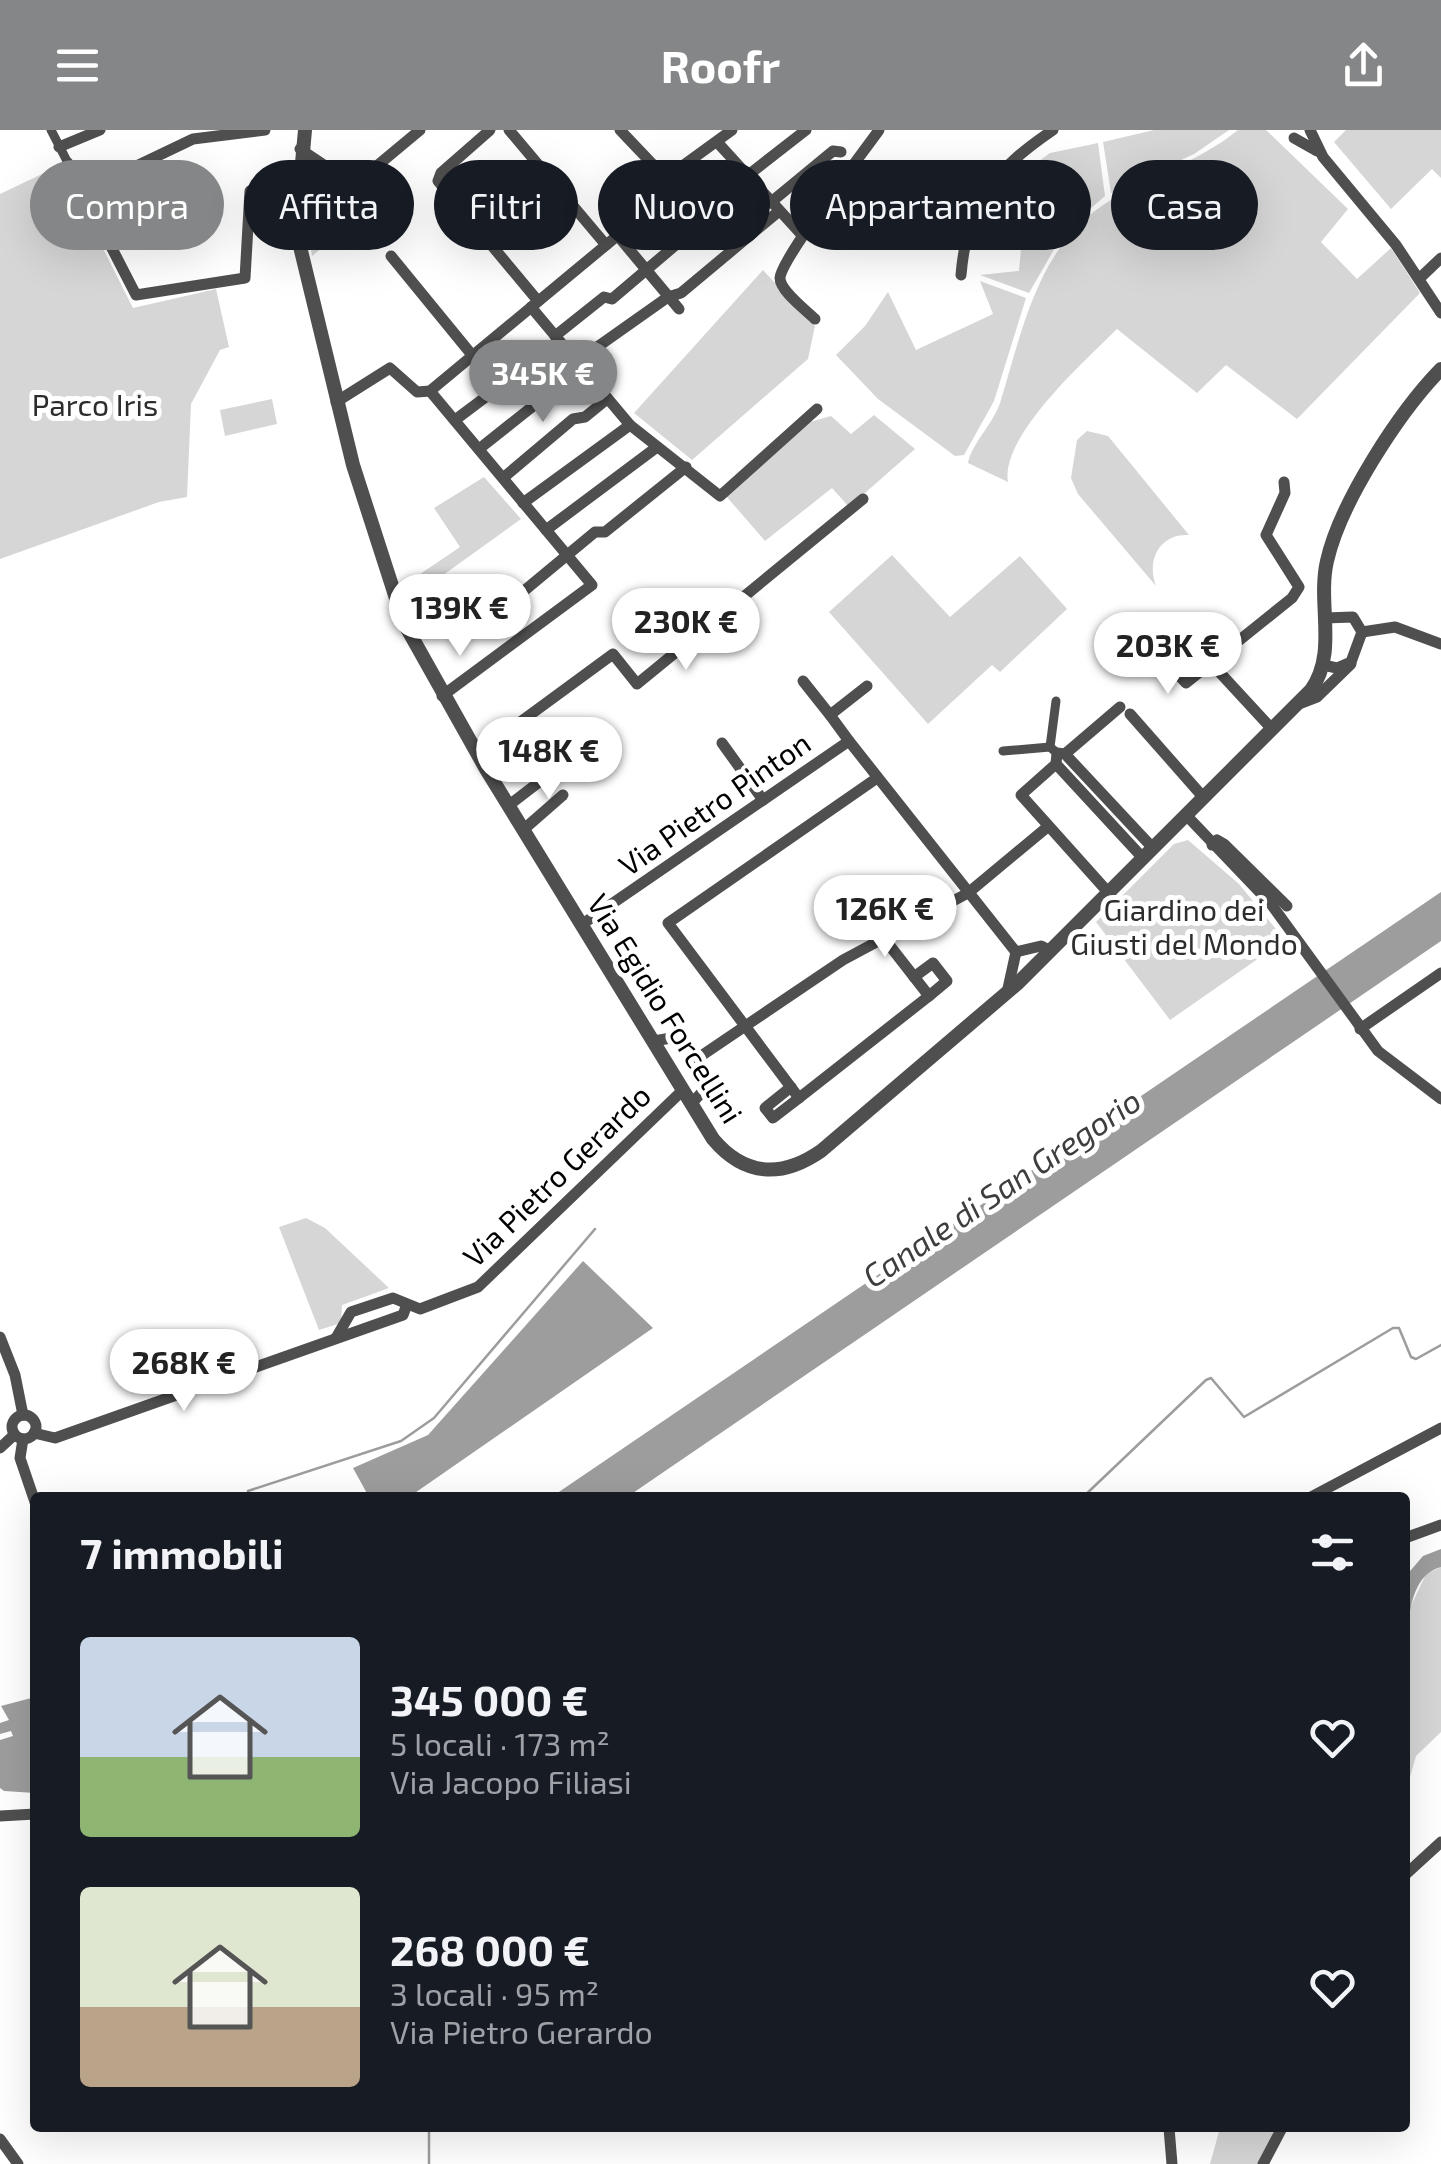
<!DOCTYPE html>
<html lang="it">
<meta charset="utf-8">
<style>
body{margin:0;font-family:"Exo 2",sans-serif;background:#242831;color:#f1f3f6;height:100vh;display:flex;flex-direction:column;font-size:38px;white-space:nowrap}
*{box-sizing:border-box;margin:0}
p{font-size:32px;color:#9ea1a6}
.icon{flex:none;width:55px;height:55px;fill:none;stroke:currentColor;stroke-width:2;stroke-linecap:round;stroke-linejoin:round}
.map{position:relative;flex:1;overflow:hidden}
.panel{position:absolute;left:30px;top:1362px;width:1380px;height:640px;display:flex;flex-direction:column;background:#171b24;border-radius:10px;box-shadow:0 10px 40px #0002}
.panel>*{flex:none}
.top-card{position:absolute;left:30px;top:30px;width:1382px;height:90px;display:flex;gap:20px}
.price{position:absolute;translate:-50% -85px;padding:0 22px;border-radius:35px;background:#fff;color:#222;font-size:32px;line-height:65px;filter:drop-shadow(0 2px 5px #0008)}
.price::after{content:'';position:absolute;left:50%;top:60px;width:30px;height:22px;margin-left:-15px;background:inherit;clip-path:polygon(0 0,100% 0,50% 100%)}
.price.on{background:#858687;color:#fff}
ul{padding:0;list-style:none}
li{display:flex;align-items:center;gap:30px;height:250px;padding:0 50px}
li span{display:grid;place-items:center;flex:none;width:280px;height:200px;border-radius:10px;color:#555}
li>.icon{margin-inline-start:auto}
span .icon{width:120px;height:120px;fill:#fffc;stroke-width:1}
li b{font-size:42px}
h2{display:flex;justify-content:space-between;align-items:center;height:120px;padding:0 50px;font-size:42px}
.pill{padding:0 35px;border-radius:45px;background:#171b24;box-shadow:0 10px 40px #0002;font-size:35px;line-height:90px}
.pill.on{background:#858687;color:#fff}
header{display:flex;justify-content:space-between;align-items:center;height:130px;padding:0 50px;background:#858687;color:#fff;font-size:45px;font-weight:700}
.map>svg:first-child{display:block}
.green{fill:#d6d6d6}
.water{fill:#9d9d9d}
.lines{fill:none;stroke-linecap:round;stroke-linejoin:round}
.stream{stroke:#9d9d9d;stroke-width:2.5}
.pedestrian{stroke:#4f4f4f;stroke-width:9}
.minor{stroke:#4f4f4f;stroke-width:11}
.tertiary{stroke:#4f4f4f;stroke-width:14}
.labels{text-anchor:middle;dominant-baseline:central;stroke-width:10;stroke-linejoin:round;paint-order:stroke}
.park-label{font-size:30px;fill:#2d2d2d;stroke:#fff}
.street-label{font-size:30px;fill:#000;stroke:#fff}
.water-label{font-size:32px;font-style:italic;fill:#3e3e3e;stroke:#fff}
</style>
<header><svg class="icon" aria-label="menu" viewBox="0 0 24 24"><path d="M4 6h16M4 12h16M4 18h16"/></svg>Roofr<svg class="icon" aria-label="share" viewBox="0 0 24 24"><path d="M12 15V3M7 8l5-5 5 5M5 13v7h14v-7"/></svg></header>
<div class="map">
<svg width="1441" height="2034" viewBox="0 0 1441 2034">
<rect width="100%" height="100%" fill="#fff"/>
<g class="green">
<path d="M1154,0H1229L1194,24L1111,63L1103,12Z"/>
<path d="M1238,0H1266L1348,79L1321,112L1357,149L1391,118L1420,163L1297,289L1226,235L1197,263L1117,199C1086,230 1000,306 1008,352L968,333C972,313 993,294 1000,273C1023,199 1038,113 1111,70C1153,45 1200,31 1238,0Z"/>
<path d="M1346,0H1441V48L1432,39L1391,79L1334,12Z"/>
<path d="M1098,13L1105,66L1064,102L1029,163L980,145L1019,141L1022,108L1039,78L1011,52L1050,23Z"/>
<path d="M310,33L352,61L368,81L312,126L306,90Z"/>
<path d="M61,35L133,178L216,159L229,217L220,220L191,274L187,367L159,372L0,429V64Z"/>
<path d="M763,140L815,196L808,229L692,330L634,283Z"/>
<path d="M980,151L1026,168L994,271L964,325L955,326L878,269L836,225L865,196L888,162L916,220L993,184Z"/>
<path d="M272,269L277,294L225,306L220,280Z"/>
<path d="M874,285L915,319L849,377L832,358L765,411L726,366L810,292L831,286L851,304Z"/>
<path d="M1087,301L1108,306L1189,405C1160,403 1146,430 1156,456L1078,364L1071,348L1077,310Z"/>
<path d="M484,347L521,389L407,471L401,457L460,417L434,378Z"/>
<path d="M892,425L950,487L1020,426L1067,479L1000,542L992,535L928,594L829,482Z"/>
<path d="M1188,710L1239,754L1285,810L1170,890L1096,792L1174,714Z"/>
<path d="M306,1088L325,1098L389,1158L342,1175L341,1193L319,1200L279,1097Z"/>
<path d="M1441,1437V1602L1416,1626L1405,1665L1409,1480L1426,1444Z"/>
<path d="M1220,1998H1276L1259,2034H1210Z"/>
</g>
<g class="water">
<path d="M1441,762V811L627,1367L550,1368Z"/>
<path d="M583,1131L653,1198L409,1367H369L353,1338L428,1305Z"/>
<path d="M1441,1419V1437C1397,1448 1410,1532 1405,1568V1447L1423,1426Z"/>
<path d="M35,1567V1663L4,1661L0,1658V1610L13,1606L11,1601L0,1604V1593L9,1590L1,1576Z"/>
</g>
<g class="lines">
<g class="stream">
<path d="M248,1361L401,1311L434,1288L595,1099"/>
<path d="M233,1368L237,1366"/>
<path d="M1082,1368L1206,1250L1211,1248L1244,1287L1393,1198H1399L1411,1227L1416,1229L1441,1215"/>
<path d="M429,1998V2034"/>
</g>
<g class="pedestrian">
<path d="M51,0L68,33"/>
<path d="M1056,571L1050,617L1057,623"/>
<path d="M1003,621L1050,617"/>
</g>
<g class="minor">
<path d="M490,0L441,43L438,51L538,171"/>
<path d="M509,0L606,115"/>
<path d="M620,0L659,41"/>
<path d="M1310,0L1323,27L1396,115L1441,183"/>
<path d="M1294,8L1317,21"/>
<path d="M718,13L802,105"/>
<path d="M59,17L100,0"/>
<path d="M300,19L354,55L420,0"/>
<path d="M68,33L136,165L245,148L250,61L298,62"/>
<circle cx="669" cy="48" r="11"/>
<path d="M677,40L732,0"/>
<path d="M747,46L806,0"/>
<path d="M82,62L193,9L265,0"/>
<path d="M770,73L833,21L841,22"/>
<path d="M618,106L679,179"/>
<path d="M391,126L472,225"/>
<path d="M961,145C967,72 994,40 1053,0"/>
<path d="M1420,148L1441,128"/>
<path d="M531,177L630,295L720,366L817,279"/>
<path d="M815,189C806,180 780,161 780,148C781,129 862,24 879,0"/>
<path d="M555,206L604,167L612,169L678,113H687L756,57"/>
<path d="M576,232L668,167L681,163L778,82"/>
<path d="M430,261L592,455L442,566"/>
<path d="M336,272L390,238L417,262L430,261L658,72L665,59"/>
<path d="M455,290L559,212"/>
<path d="M479,319L581,238"/>
<path d="M503,348L573,289L585,287L607,269"/>
<path d="M523,373L630,295"/>
<path d="M546,400L657,317"/>
<path d="M502,479L595,402H605L686,337"/>
<path d="M1362,502L1395,497L1441,514"/>
<path d="M1149,506L1155,520L1186,553L1211,533"/>
<path d="M1323,535L1337,538L1351,532L1362,502L1353,487L1325,488"/>
<path d="M803,551L830,585"/>
<path d="M1296,575L1317,567L1351,534"/>
<path d="M1130,584L1204,668"/>
<path d="M1271,598L1211,533L1292,468L1299,457L1266,405L1285,363L1284,352"/>
<path d="M849,611L1016,822"/>
<path d="M722,613L763,670"/>
<path d="M474,620L493,612L613,524L637,554L863,369"/>
<path d="M1065,624L1120,577"/>
<path d="M1056,634L1021,665L1107,761"/>
<path d="M877,648L668,793L799,968L929,866L883,807"/>
<path d="M508,676L564,633"/>
<path d="M1187,686L1271,774L1378,921L1441,969"/>
<path d="M523,700L563,665"/>
<path d="M1212,715L1217,710L1224,714L1287,776"/>
<path d="M1141,726L1056,634L1057,623L1065,624L1151,716"/>
<path d="M581,795L849,611L830,585L867,556"/>
<path d="M914,847L933,833L947,851L929,866"/>
<path d="M1007,863L1016,822L1041,816L1051,821"/>
<path d="M1360,899L1441,843"/>
<path d="M654,911L671,908L698,928L705,959L691,974"/>
<path d="M698,928L843,830L968,763L1045,699"/>
<path d="M791,957L765,978L773,988L799,968"/>
<path d="M0,1207L15,1245L23,1285"/>
<path d="M336,1208L351,1182L393,1168L420,1179L478,1157L683,960"/>
<circle cx="24" cy="1297" r="12"/>
<path d="M34,1303L55,1308L403,1185L406,1177"/>
<path d="M23,1309L20,1328L35,1372"/>
<path d="M0,1318L14,1305"/>
<path d="M1309,1368L1441,1298"/>
<path d="M1405,1408L1441,1395"/>
<path d="M0,1686L35,1684"/>
<path d="M1405,1745L1441,1712"/>
<path d="M1169,1998L1172,2034"/>
<path d="M0,2009L18,2034"/>
<path d="M1263,2034L1282,1998"/>
</g>
<path class="tertiary" d="M305,0L296,100L353,335L404,493L486,639L713,1009C745,1047 782,1048 821,1021L1017,854L1311,560C1338,522 1317,474 1327,431C1340,373 1399,282 1441,239"/>
</g>
<g class="labels">
<g class="park-label">
<text x="95" y="274">Parco Iris</text>
<text x="1184" y="779">Giardino dei<tspan x="1184" dy="34">Giusti del Mondo</tspan></text>
</g>
<g class="street-label">
<text transform="translate(714 673) rotate(-35)">Via Pietro Pinton</text>
<text transform="translate(666 878) rotate(58)">Via Egidio Forcellini</text>
<text transform="translate(556 1045) rotate(-44)">Via Pietro Gerardo</text>
</g>
<g class="water-label">
<text transform="translate(1001 1057) rotate(-34)">Canale di San Gregorio</text>
</g>
</g>
</svg>
<b class="price on" style="left:543px;top:295px">345K €</b>
<b class="price" style="left:460px;top:529px">139K €</b>
<b class="price" style="left:686px;top:543px">230K €</b>
<b class="price" style="left:1168px;top:567px">203K €</b>
<b class="price" style="left:549px;top:672px">148K €</b>
<b class="price" style="left:885px;top:830px">126K €</b>
<b class="price" style="left:184px;top:1284px">268K €</b>
<div class="top-card">
<a class="pill on">Compra</a>
<a class="pill">Affitta</a>
<a class="pill">Filtri</a>
<a class="pill">Nuovo</a>
<a class="pill">Appartamento</a>
<a class="pill">Casa</a>
</div>
<section class="panel">
<h2>7 immobili<svg class="icon" aria-label="filters" viewBox="0 0 24 24"><path d="M4 7h16M4 17h16"/><circle cx="9" cy="7" r="2"/><circle cx="15" cy="17" r="2"/></svg></h2>
<ul>
<li><span style="background:linear-gradient(#c9d6e8 60%,#8fb573 0)"><svg class="icon" aria-label="home" viewBox="0 0 24 24"><path d="M3 11l9-7 9 7M6 9v11h12V9"/></svg></span><div><b>345 000 €</b><p>5 locali · 173 m²</p><p>Via Jacopo Filiasi</p></div><svg class="icon" aria-label="heart" viewBox="0 0 24 24"><path d="M12 20l-8-8c-3-5 5-10 8-4 3-6 11-1 8 4z"/></svg></li>
<li><span style="background:linear-gradient(#dfe7d0 60%,#b9a48a 0)"><svg class="icon" aria-label="home" viewBox="0 0 24 24"><path d="M3 11l9-7 9 7M6 9v11h12V9"/></svg></span><div><b>268 000 €</b><p>3 locali · 95 m²</p><p>Via Pietro Gerardo</p></div><svg class="icon" aria-label="heart" viewBox="0 0 24 24"><path d="M12 20l-8-8c-3-5 5-10 8-4 3-6 11-1 8 4z"/></svg></li>
</ul>
</section>
</div>
